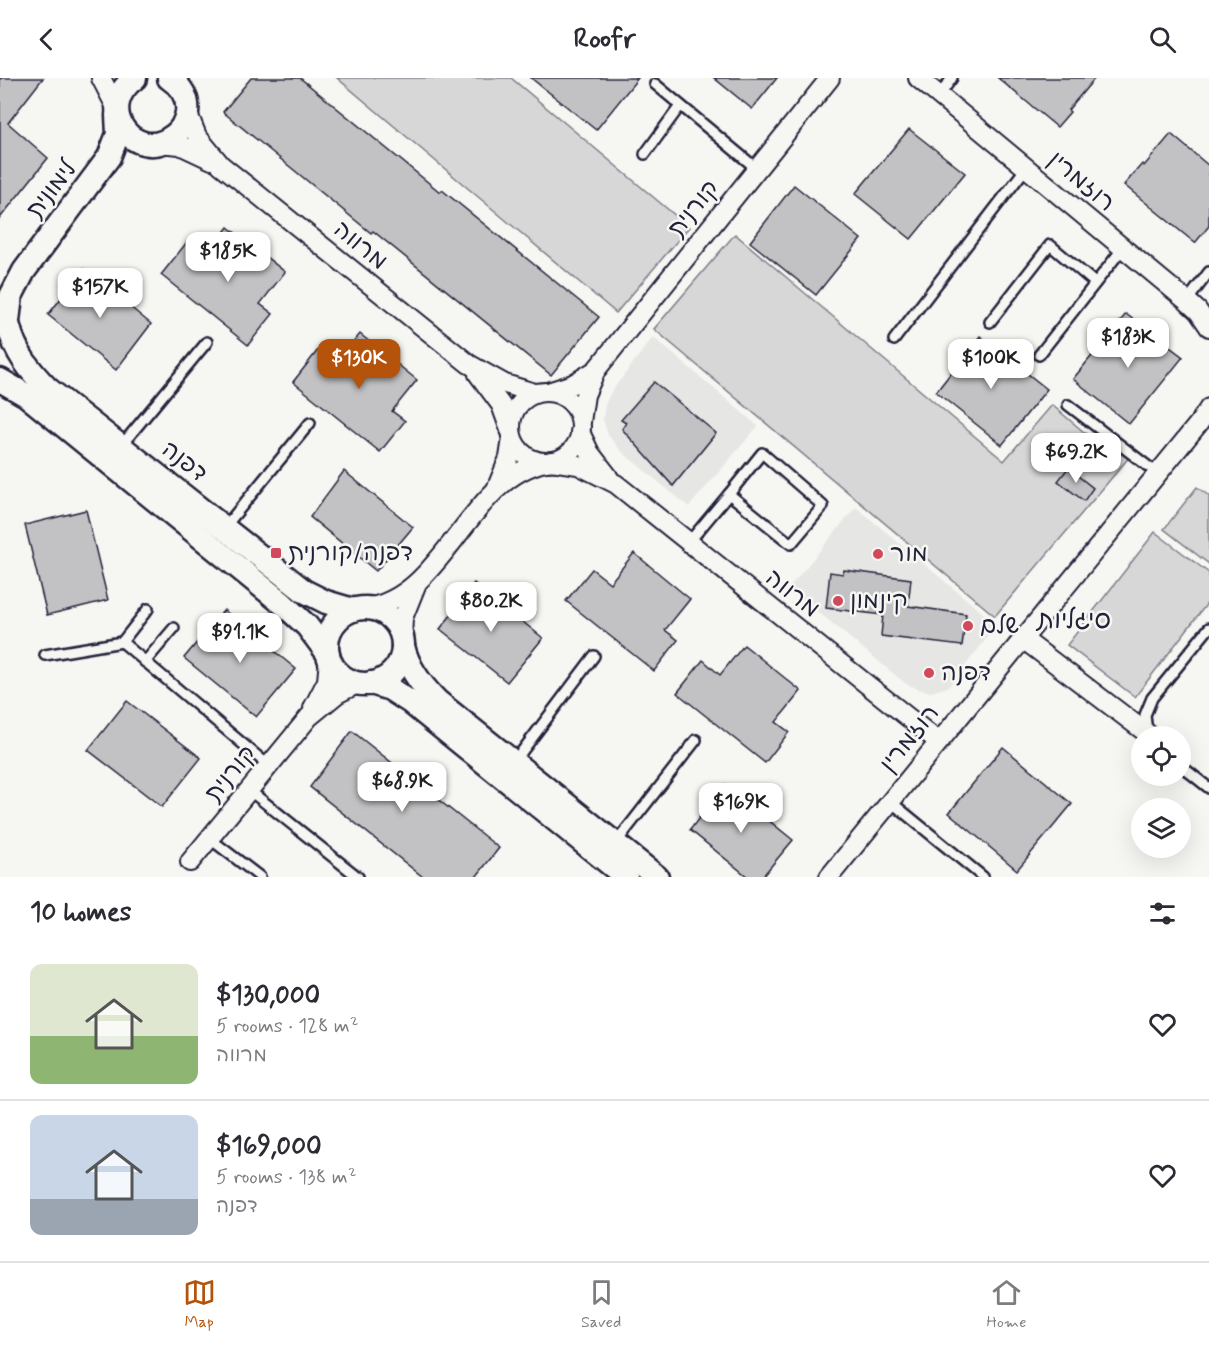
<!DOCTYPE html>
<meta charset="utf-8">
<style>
body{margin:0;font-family:Mynerve,"Playpen Sans Hebrew",sans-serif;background:#f7f7f7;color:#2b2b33;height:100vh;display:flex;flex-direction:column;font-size:22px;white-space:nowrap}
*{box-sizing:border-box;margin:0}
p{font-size:20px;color:#7c7c81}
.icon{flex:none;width:33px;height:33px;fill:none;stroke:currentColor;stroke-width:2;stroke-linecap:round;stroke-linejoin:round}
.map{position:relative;height:799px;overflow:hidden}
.sheet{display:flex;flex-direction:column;background:#fff;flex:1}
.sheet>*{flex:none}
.fabs{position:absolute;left:1131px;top:648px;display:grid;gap:12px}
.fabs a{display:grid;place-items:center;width:60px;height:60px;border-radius:50%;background:#fff;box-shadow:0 6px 24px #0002;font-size:30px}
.price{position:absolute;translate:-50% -51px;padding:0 14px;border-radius:12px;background:#fff;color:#222;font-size:20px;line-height:39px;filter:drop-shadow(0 2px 3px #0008)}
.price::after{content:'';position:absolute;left:50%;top:36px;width:18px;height:14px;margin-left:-9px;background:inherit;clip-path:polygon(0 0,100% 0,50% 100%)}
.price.on{background:#b45309;color:#fff}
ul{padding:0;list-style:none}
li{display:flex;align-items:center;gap:18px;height:150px;padding:0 30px}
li+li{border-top:2px solid #e1e1e2}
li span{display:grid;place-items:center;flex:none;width:168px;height:120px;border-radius:12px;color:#555}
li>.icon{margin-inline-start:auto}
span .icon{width:72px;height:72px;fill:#fffc;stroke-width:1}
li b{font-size:26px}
h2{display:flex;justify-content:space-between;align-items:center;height:72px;padding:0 30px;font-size:26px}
header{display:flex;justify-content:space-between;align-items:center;height:78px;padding:0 30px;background:#fff;font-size:27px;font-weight:700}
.tab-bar{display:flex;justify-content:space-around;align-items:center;height:84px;border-top:2px solid #e1e1e2;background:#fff;font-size:16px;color:#7c7c81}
.tab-bar a{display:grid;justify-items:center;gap:3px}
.tab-bar .on{color:#b45309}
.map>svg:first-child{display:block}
.built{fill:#e6e6e4}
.green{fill:#d7d7d7;stroke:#7c7c89;stroke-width:1.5}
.building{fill:#c2c2c4;stroke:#22223b;stroke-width:1.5}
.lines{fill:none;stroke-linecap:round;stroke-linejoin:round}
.service-casing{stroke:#22223b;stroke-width:14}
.minor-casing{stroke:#22223b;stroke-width:22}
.tertiary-casing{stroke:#22223b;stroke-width:27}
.service{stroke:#f6f6f2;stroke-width:9}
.minor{stroke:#f6f6f2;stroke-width:18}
.tertiary{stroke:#f6f6f2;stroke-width:22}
.poi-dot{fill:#d1495b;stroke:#f6f6f2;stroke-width:2}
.labels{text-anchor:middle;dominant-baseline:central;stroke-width:5;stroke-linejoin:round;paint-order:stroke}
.street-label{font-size:24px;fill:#22223b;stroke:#f6f6f2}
.poi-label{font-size:24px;fill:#22223b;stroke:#f6f6f2;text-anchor:start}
.neighbourhood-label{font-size:26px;fill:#22223b;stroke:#f6f6f2}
</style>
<header><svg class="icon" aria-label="back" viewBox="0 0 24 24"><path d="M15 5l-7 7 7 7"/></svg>Roofr<svg class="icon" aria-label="search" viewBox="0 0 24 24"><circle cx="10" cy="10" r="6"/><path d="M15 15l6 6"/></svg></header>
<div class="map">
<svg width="1209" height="799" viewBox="0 0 1209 799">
<rect width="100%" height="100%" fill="#f6f6f2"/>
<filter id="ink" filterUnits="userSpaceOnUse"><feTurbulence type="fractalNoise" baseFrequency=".0167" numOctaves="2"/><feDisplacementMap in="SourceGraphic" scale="12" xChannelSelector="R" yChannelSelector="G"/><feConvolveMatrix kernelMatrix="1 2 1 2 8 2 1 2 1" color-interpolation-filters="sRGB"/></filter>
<g filter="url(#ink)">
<g class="built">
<path d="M653,259L758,348L689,429L622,374L608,357L603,341L605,327L611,314Z"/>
<path d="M856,429L997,547L950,607L945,610L930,614L918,611L905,605L789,510Z"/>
</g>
<g class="green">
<path d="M337,0H511L689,149L616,235Z"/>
<path d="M735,156L1004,383L1052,327L1104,371L1113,361L1131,377L995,538L654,251Z"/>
<path d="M1197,409L1209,418V486L1164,451Z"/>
<path d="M1155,454L1209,495V523L1135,619L1067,567Z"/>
</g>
<g class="building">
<path d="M0,0H43L8,45L48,80L0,140Z"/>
<path d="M251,0H300L440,114L442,112L599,239L551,297L373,153L371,155L223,34Z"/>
<path d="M531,0H638L596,52Z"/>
<path d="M714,0H777L752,31Z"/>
<path d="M998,0H1095L1068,32L1070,34L1057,49Z"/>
<path d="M909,51L965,95L911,161L855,116Z"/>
<path d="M1171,56L1209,88V148L1195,165L1124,107L1142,86L1144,88Z"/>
<path d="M794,107L861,161L816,217L750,164Z"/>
<path d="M228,149L285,194L260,226L273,236L248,267L161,197L187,164L205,179Z"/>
<path d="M84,191L151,246L116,292L48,237Z"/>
<path d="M1126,236L1183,279L1129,346L1073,301Z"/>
<path d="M360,256L417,302L392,333L405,343L380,374L293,304L318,272L336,285Z"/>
<path d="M980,258L1047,311L1002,367L936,314Z"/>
<path d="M654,304L716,355L673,408L622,351L626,345L621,342Z"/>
<path d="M1068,390L1093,410L1084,423L1058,403Z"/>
<path d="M344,393L413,449L376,493L310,439Z"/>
<path d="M86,432L108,522L47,537L25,447Z"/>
<path d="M634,475L690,521L665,552L678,562L654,593L566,523L592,491L610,505Z"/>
<path d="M844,492L911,501L908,528L966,536L962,568L881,558L883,537L826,530L830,494L843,496Z"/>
<path d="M474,505L543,560L507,604L440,551L460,526L458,525Z"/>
<path d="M224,532L296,591L256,639L184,580Z"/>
<path d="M744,567L801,613L776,644L789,654L765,685L677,615L703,582L720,597Z"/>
<path d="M127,623L201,680L162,729L88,672Z"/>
<path d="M352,653L499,770L476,799H423L310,709Z"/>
<path d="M1003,669L1072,726L1017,792L949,735Z"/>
<path d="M724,706L793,762L762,799H748L690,752Z"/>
</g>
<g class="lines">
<defs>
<g id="service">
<path d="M655,6L757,91"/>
<path d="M939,18L952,0"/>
<path d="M645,76L680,28"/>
<path d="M1187,223L1209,194"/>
<path d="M990,244L1050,167L1095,205"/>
<path d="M894,262L1026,90"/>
<path d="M1039,277L1123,170"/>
<path d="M1068,327L1158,396"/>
<path d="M121,368L207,264"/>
<path d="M762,375L823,428L791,466L729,416Z"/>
<path d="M224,450L310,345"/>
<path d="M689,464L729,416"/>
<path d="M122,564L148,531"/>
<path d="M45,577L122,564L269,688"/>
<path d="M145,584L174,550"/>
<path d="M1147,654L1145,637L1152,620L1209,550"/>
<path d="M514,684L594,578"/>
<path d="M1180,687L1209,710"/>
<path d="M249,712L358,799"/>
<path d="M891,724L983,799"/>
<path d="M209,760L260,799"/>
<path d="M615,766L696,662"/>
</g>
<g id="minor">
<path d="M101,0L117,31"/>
<path d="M918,0L1187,223L1198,233L1209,249"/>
<path d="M187,33L197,58L221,87L469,286L505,306L535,315"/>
<path d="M158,65L180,67L212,82"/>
<path d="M478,296L501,327L510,352"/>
<path d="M548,314L573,306L596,292L830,0"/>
<circle cx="546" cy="349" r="35"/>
<path d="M581,344L585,317L596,292"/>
<path d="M580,354L590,375L608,398"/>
<path d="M551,383L578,387L616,406L939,664"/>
<path d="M497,409L509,380L512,360"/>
<path d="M365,530C444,521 468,399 546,384"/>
<path d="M402,561L403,540L417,505"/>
<path d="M1023,561L1148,656"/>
<path d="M313,630L327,603L329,581"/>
<path d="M190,784L309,639L337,616L359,605"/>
<path d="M829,799L1199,345L1209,330"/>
</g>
<g id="tertiary">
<path d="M135,0C92,31 136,87 173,58C181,53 185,44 187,35C189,20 181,8 169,0"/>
<path d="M8,243L11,218L24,193L109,79L118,56L117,37"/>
<path d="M9,249C15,274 30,293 48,311L304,513L326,524L353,532"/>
<path d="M0,302L26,317L282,525L307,548L328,576"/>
<circle cx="365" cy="568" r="38"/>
<path d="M403,568C408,590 421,607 437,623L657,799"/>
<path d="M371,605L390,611L410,624L626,799"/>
</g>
</defs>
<use href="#service" class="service-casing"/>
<use href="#minor" class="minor-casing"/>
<use href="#tertiary" class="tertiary-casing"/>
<use href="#service" class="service"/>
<use href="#minor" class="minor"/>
<use href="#tertiary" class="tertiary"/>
</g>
</g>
<g class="poi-dot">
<rect x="270" y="469" width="12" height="12" rx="3"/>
<circle cx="878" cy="476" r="6"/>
<circle cx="838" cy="523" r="6"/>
<circle cx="968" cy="548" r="6"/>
<circle cx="929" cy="595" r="6"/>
</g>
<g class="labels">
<g class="street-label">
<text transform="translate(1081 104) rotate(40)">רוזמרין</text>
<text transform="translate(52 112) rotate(-52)">לימונית</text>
<text transform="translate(694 131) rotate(-51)">קורנית</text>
<text transform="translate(360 168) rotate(39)">מרווה</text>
<text transform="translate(184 384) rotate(38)">דפנה</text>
<text transform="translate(792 516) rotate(38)">מרווה</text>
<text transform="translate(910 661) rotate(-51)">רוזמרין</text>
<text transform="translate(231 696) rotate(-50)">קורנית</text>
</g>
<g class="poi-label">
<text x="288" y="475">דפנה/קורנית</text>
<text x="890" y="476">מור</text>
<text x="850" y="523">קינמון</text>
<text x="980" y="548">שלם</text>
<text x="941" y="595">דפנה</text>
</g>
<g class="neighbourhood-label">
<text x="1074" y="543">סיגליות</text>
</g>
</g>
</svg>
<div class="fabs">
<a><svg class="icon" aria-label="locate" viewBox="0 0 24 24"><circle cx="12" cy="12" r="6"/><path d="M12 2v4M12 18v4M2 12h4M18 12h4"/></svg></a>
<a><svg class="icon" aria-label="layers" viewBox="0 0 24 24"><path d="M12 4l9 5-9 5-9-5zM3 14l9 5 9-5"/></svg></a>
</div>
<b class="price" style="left:228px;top:205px">$185K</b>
<b class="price" style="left:100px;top:241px">$157K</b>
<b class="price" style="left:1128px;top:291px">$183K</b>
<b class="price on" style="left:359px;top:312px">$130K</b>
<b class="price" style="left:991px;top:312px">$100K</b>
<b class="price" style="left:1076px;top:406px">$69.2K</b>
<b class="price" style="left:491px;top:555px">$80.2K</b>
<b class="price" style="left:240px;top:586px">$91.1K</b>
<b class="price" style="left:402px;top:735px">$68.9K</b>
<b class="price" style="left:741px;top:756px">$169K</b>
</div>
<section class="sheet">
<h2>10 homes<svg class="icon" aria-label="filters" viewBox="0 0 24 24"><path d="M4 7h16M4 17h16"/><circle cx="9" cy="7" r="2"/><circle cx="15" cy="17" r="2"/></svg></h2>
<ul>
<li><span style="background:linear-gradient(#dfe7d0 60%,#8fb573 0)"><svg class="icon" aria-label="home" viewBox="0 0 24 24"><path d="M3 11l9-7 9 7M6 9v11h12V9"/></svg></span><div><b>$130,000</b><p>5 rooms · 128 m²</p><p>מרווה</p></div><svg class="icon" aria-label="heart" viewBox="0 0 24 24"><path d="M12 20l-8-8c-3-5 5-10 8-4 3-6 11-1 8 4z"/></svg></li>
<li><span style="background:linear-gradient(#c9d6e8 70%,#9aa5b1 0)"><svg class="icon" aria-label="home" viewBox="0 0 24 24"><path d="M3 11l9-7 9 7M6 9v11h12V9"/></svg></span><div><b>$169,000</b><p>5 rooms · 138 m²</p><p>דפנה</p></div><svg class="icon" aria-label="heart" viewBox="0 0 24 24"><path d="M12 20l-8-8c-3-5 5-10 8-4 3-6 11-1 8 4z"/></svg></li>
</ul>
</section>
<nav class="tab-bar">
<a class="on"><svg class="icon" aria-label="map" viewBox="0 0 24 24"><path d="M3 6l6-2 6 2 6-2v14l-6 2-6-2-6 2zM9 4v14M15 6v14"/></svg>Map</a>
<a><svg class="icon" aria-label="saved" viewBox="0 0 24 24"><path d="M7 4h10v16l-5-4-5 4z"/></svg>Saved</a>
<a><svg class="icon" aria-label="home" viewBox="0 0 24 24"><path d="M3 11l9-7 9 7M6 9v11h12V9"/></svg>Home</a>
</nav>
